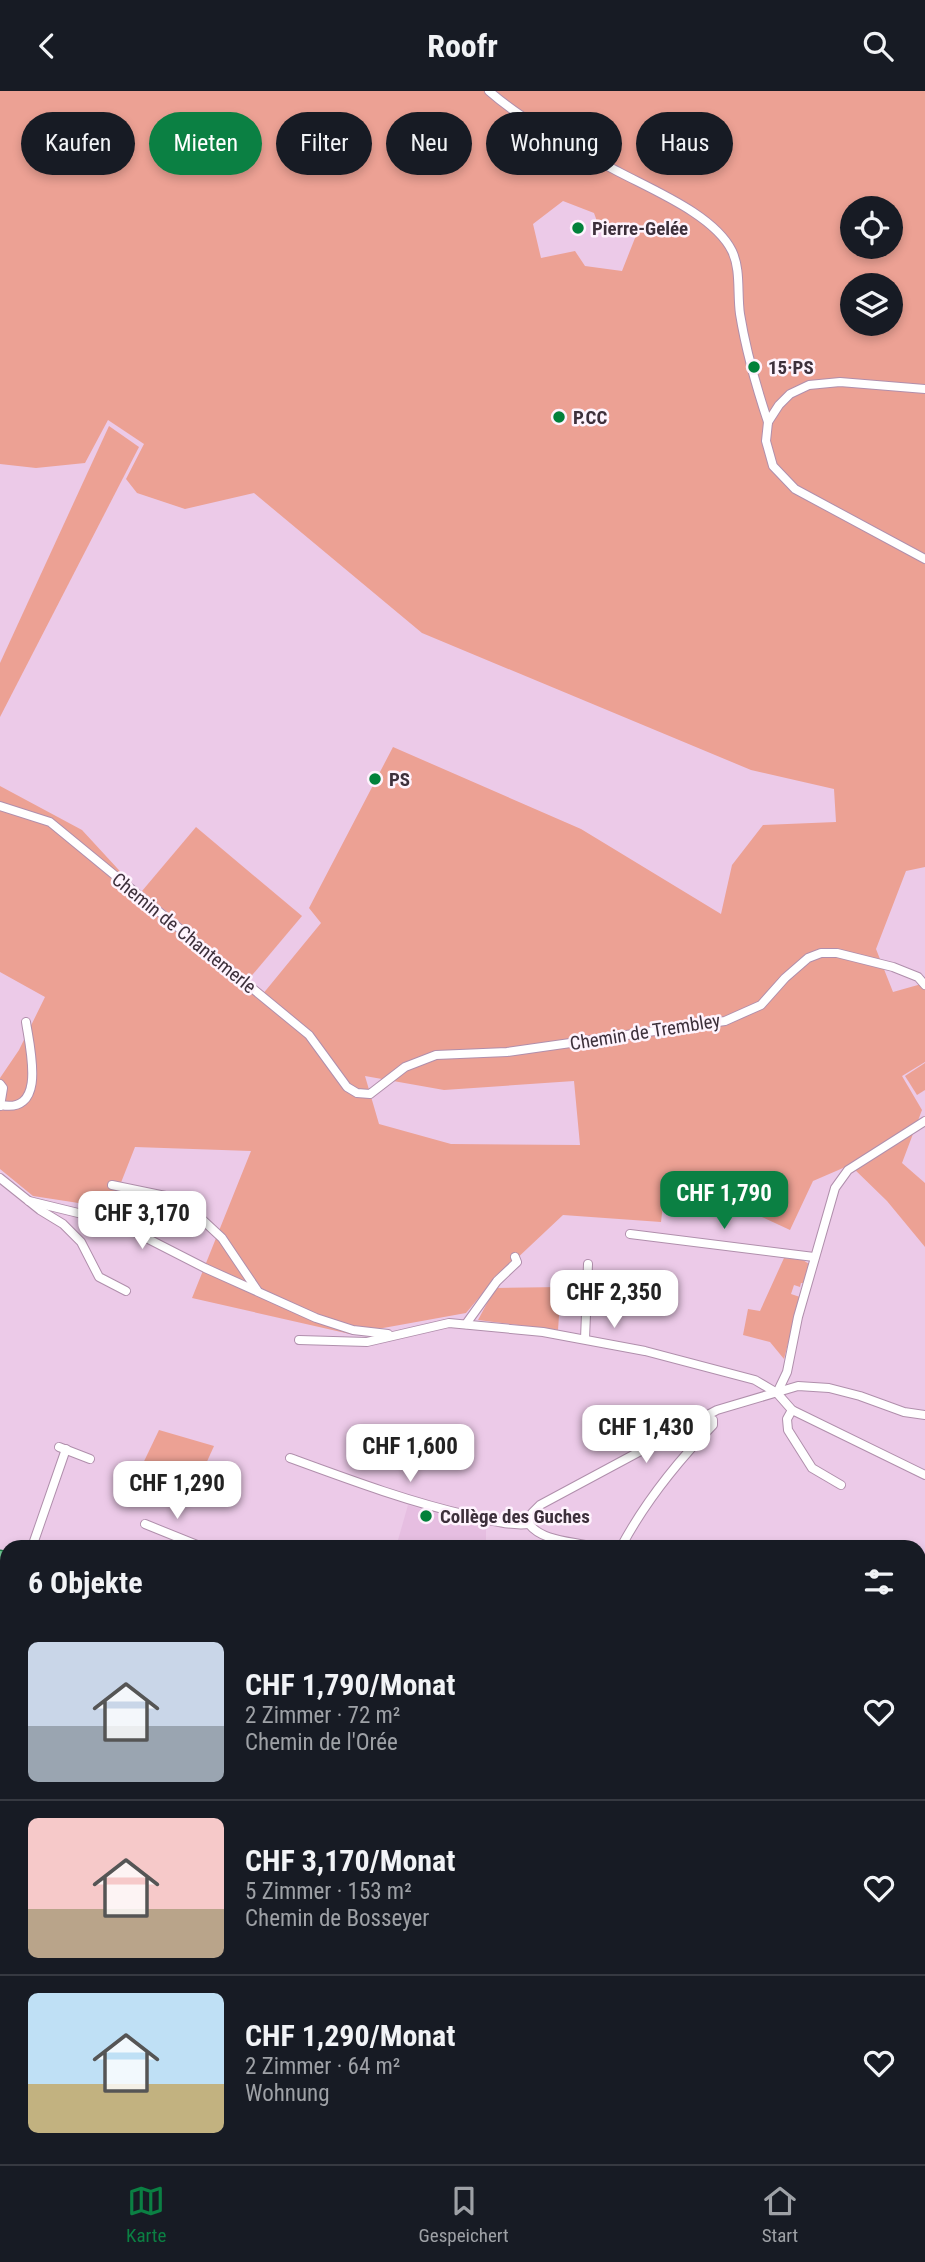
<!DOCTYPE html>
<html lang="de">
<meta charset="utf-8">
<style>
body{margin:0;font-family:"Roboto Condensed",sans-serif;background:#242831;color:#f1f3f6;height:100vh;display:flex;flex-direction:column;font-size:26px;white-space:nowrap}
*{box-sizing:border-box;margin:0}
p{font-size:23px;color:#9ea1a6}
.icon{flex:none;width:38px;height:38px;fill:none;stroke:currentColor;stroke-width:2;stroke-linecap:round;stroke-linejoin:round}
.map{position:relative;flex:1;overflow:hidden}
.side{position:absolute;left:0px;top:1449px;width:926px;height:625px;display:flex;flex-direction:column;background:#171b24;border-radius:21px 21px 0 0;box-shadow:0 4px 10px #0003}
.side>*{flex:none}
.hud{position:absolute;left:21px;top:21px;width:884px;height:63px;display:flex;gap:14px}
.buttons{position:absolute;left:840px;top:105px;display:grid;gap:14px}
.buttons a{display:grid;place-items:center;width:63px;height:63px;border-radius:50%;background:#171b24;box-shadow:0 4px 10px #0003;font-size:35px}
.price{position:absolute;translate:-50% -60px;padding:0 16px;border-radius:14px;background:#fff;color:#222;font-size:23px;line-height:46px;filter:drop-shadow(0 2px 4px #0008)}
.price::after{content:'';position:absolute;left:50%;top:42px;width:21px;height:16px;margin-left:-10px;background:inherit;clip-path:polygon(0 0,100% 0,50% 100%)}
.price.current{background:#0b8043;color:#fff}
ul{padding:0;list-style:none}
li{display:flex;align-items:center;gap:21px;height:175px;padding:0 28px}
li+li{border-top:2px solid #363941}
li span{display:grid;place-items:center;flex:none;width:196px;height:140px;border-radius:10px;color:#555}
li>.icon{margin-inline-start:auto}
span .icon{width:84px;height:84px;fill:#fffc;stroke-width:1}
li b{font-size:30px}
h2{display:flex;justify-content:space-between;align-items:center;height:84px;padding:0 28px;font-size:30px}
.tag{padding:0 24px;border-radius:32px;background:#171b24;box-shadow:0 4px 10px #0003;font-size:24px;line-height:63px}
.tag.current{background:#0b8043;color:#fff}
header{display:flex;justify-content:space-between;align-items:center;height:91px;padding:0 28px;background:#171b24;font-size:32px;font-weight:700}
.tab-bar{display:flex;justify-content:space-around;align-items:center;height:98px;border-top:2px solid #363941;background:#171b24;font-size:19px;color:#9ea1a6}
.tab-bar a{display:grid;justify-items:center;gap:4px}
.tab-bar .current{color:#0b8043}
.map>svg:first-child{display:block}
.built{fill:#e6bee1}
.green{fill:#eca194;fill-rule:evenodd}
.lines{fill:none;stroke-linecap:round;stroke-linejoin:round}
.street-casing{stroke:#b08fac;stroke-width:10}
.secondary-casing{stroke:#b08fac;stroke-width:15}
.primary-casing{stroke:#237d49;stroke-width:15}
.street{stroke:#fff;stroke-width:8}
.secondary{stroke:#fff;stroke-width:12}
.primary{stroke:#73ca96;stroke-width:12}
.rail{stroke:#645261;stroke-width:2.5;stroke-dasharray:10 5;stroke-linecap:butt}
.poi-dot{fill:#02813a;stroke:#fef3fd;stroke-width:2.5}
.labels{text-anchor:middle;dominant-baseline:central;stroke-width:5;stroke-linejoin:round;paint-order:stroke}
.poi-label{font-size:19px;font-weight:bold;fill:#3d303b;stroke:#fef3fd;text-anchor:start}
.street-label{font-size:19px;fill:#3d303b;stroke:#fef3fd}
</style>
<header><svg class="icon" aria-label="back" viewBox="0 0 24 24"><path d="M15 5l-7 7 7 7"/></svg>Roofr<svg class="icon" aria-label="search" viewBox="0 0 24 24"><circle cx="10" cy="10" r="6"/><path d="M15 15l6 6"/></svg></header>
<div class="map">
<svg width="925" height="2073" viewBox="0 0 925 2073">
<rect width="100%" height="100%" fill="#eccae8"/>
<g class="built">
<path d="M408,1414L486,1436V1456H396Z"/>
<path d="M0,1928L7,1936V1966L0,1959Z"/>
<path d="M117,2067H149L158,2073H124Z"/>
</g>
<g class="green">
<path d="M0,0H925V776L906,780L876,858L893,901L925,892V971L902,985L922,1019L902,1072L925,1092V1156L887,1110L850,1074L813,1090L790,1139L678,1087L665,1096L661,1131L563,1124L493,1190L466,1222L350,1243L192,1207L251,1060L135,1056L111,1117L33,1105L0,1078V987L19,959L45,906L0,881V695L82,739L140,802L262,904L321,832L309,817L393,656L581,738L721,823L732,774L763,734L836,731L834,698L751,679L422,542L254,402L185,418L137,402L126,388L144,353L108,329L85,372L36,377L0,373ZM563,110L594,122L599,136L607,139L631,132L637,142L622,180L585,175L575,160L541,167L533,133ZM852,117H891V156H852ZM852,194H891V233H852ZM365,985L444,999L574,990L580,1054L451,1053L379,1033Z"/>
<path d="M109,335L139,356L0,626V572Z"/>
<path d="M196,736L302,825L248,889L142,800Z"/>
<path d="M925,972V999L917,1004L905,985Z"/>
<path d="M784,1167L803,1169L809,1173L804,1192H801L800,1196L794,1194L791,1203L800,1206L784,1268L770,1251L743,1244L748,1218L760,1220Z"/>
<path d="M561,1196L558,1239L478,1229L495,1197Z"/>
<path d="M159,1339L214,1355L191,1406L137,1385Z"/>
<path d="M919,1837L925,1840V1943L919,1941Z"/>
<path d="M0,2031L7,2035V2067H64L75,2073H0Z"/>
</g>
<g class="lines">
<defs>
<g id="street">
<path d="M489,0C523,30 567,53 606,74C642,95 713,121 732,160C741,179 737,202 740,223C746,260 756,295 768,331"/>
<path d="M925,298L840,291L809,294L790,303L779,314L768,331L766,350L773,375L795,398L925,468"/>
<path d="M0,715L50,731L309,944L347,996L357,1002L370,1003L405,976L436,964L507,961L725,930L761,914L785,887L808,867L821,862H837L893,876L918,886L925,894"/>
<path d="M0,993L3,997L0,1015"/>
<path d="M1,1014C47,1023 30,958 26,931"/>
<path d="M0,1087L40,1119L63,1133L81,1151L99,1186L126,1200"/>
<path d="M112,1094L180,1108L222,1147L257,1199"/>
<path d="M29,1110L115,1131L205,1177L316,1227L353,1239L388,1243"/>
<path d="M630,1143L814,1166"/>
<path d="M466,1233L497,1190L517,1171L515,1166"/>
<path d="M585,1248L588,1173"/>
<path d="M299,1249L367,1251L449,1232L543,1241L645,1260L755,1289L777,1302L792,1319L925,1384"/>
<path d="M777,1302L787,1281L798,1226L835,1097L848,1079L925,1030"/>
<path d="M792,1319L787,1328L788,1339L812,1377L841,1394"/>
<path d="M59,1356L90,1368"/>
<path d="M290,1367C350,1389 409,1411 471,1425C490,1429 509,1435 529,1433"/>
<path d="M145,1433L197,1454"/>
<path d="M529,1433L532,1422L540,1414L717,1319L798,1295L829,1297L860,1305L904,1321L925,1324"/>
<path d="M529,1433C543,1451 573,1450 594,1456"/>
<path d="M32,1456L66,1358"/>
<path d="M621,1456C645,1411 677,1371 713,1334V1329"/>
<path d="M919,1574L925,1576"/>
<path d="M0,1658L7,1640"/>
<path d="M919,1687L925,1689"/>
<path d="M0,1758L7,1761"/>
<path d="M919,1831L925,1834"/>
<path d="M919,2026L925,2027"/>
<path d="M0,2027L7,2032"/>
<path d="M548,2067L549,2073"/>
<path d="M836,2067L878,2073"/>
<path d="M785,2073L787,2067"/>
</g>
<g id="secondary">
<path d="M0,1699L7,1695"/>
<path d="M0,1873L7,1877"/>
<path d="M453,2067L471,2073"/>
</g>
<g id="primary">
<path d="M0,1466L7,1468"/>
<path d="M919,1784L925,1788"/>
</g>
</defs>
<use href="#street" class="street-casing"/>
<use href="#secondary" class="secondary-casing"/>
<use href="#primary" class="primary-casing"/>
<use href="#street" class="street"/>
<use href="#secondary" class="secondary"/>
<use href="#primary" class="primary"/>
<g class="rail">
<path d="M0,1946L7,1953"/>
<path d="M130,2067L138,2073"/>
</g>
</g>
<g class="poi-dot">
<circle cx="578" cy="137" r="7"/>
<circle cx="754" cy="276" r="7"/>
<circle cx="559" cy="326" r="7"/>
<circle cx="375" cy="688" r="7"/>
<circle cx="426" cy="1425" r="7"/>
</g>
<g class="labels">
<g class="poi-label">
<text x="592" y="137">Pierre-Gelée</text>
<text x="768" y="276">15·PS</text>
<text x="573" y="326">P.CC</text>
<text x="389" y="688">PS</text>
<text x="440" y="1425">Collège des Guches</text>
</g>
<g class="street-label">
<text transform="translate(184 842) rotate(39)">Chemin de Chantemerle</text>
<text transform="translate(645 941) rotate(-9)">Chemin de Trembley</text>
</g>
</g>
</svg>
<div class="buttons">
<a><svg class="icon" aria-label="locate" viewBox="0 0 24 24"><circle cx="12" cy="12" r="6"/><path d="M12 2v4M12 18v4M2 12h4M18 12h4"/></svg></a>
<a><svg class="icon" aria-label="layers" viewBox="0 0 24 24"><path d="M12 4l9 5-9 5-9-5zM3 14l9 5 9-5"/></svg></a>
</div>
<b class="price current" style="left:724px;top:1140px">CHF 1,790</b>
<b class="price" style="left:142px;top:1160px">CHF 3,170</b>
<b class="price" style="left:614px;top:1239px">CHF 2,350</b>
<b class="price" style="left:646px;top:1374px">CHF 1,430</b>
<b class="price" style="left:410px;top:1393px">CHF 1,600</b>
<b class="price" style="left:177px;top:1430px">CHF 1,290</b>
<div class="hud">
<a class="tag">Kaufen</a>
<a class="tag current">Mieten</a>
<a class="tag">Filter</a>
<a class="tag">Neu</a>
<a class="tag">Wohnung</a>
<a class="tag">Haus</a>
</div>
<section class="side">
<h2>6 Objekte<svg class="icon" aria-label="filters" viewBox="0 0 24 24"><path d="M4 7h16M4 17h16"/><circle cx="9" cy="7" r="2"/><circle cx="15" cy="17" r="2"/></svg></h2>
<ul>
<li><span style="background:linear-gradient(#c9d6e8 60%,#9aa5b1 0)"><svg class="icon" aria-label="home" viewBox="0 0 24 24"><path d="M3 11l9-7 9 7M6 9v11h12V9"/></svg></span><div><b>CHF 1,790/Monat</b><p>2 Zimmer · 72 m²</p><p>Chemin de l'Orée</p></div><svg class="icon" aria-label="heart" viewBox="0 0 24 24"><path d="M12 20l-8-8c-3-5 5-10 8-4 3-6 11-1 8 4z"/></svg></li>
<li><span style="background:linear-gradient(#f6c9c9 65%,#b9a48a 0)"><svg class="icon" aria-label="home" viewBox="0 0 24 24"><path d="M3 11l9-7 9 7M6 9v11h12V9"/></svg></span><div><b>CHF 3,170/Monat</b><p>5 Zimmer · 153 m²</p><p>Chemin de Bosseyer</p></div><svg class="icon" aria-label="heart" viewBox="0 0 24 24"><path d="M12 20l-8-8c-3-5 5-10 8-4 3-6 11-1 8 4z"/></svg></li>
<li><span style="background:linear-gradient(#bfe0f5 65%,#c2b280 0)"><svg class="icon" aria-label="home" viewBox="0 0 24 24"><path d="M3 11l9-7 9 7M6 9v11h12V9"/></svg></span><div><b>CHF 1,290/Monat</b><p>2 Zimmer · 64 m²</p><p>Wohnung</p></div><svg class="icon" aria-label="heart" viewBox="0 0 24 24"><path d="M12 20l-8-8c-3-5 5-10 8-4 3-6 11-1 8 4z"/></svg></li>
</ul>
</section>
</div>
<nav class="tab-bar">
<a class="current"><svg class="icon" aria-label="map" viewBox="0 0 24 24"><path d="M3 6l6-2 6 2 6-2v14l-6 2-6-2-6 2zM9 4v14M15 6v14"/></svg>Karte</a>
<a><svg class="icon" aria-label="saved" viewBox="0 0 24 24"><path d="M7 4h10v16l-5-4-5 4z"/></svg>Gespeichert</a>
<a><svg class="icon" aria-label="home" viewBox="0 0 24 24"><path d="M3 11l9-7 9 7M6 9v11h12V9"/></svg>Start</a>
</nav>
